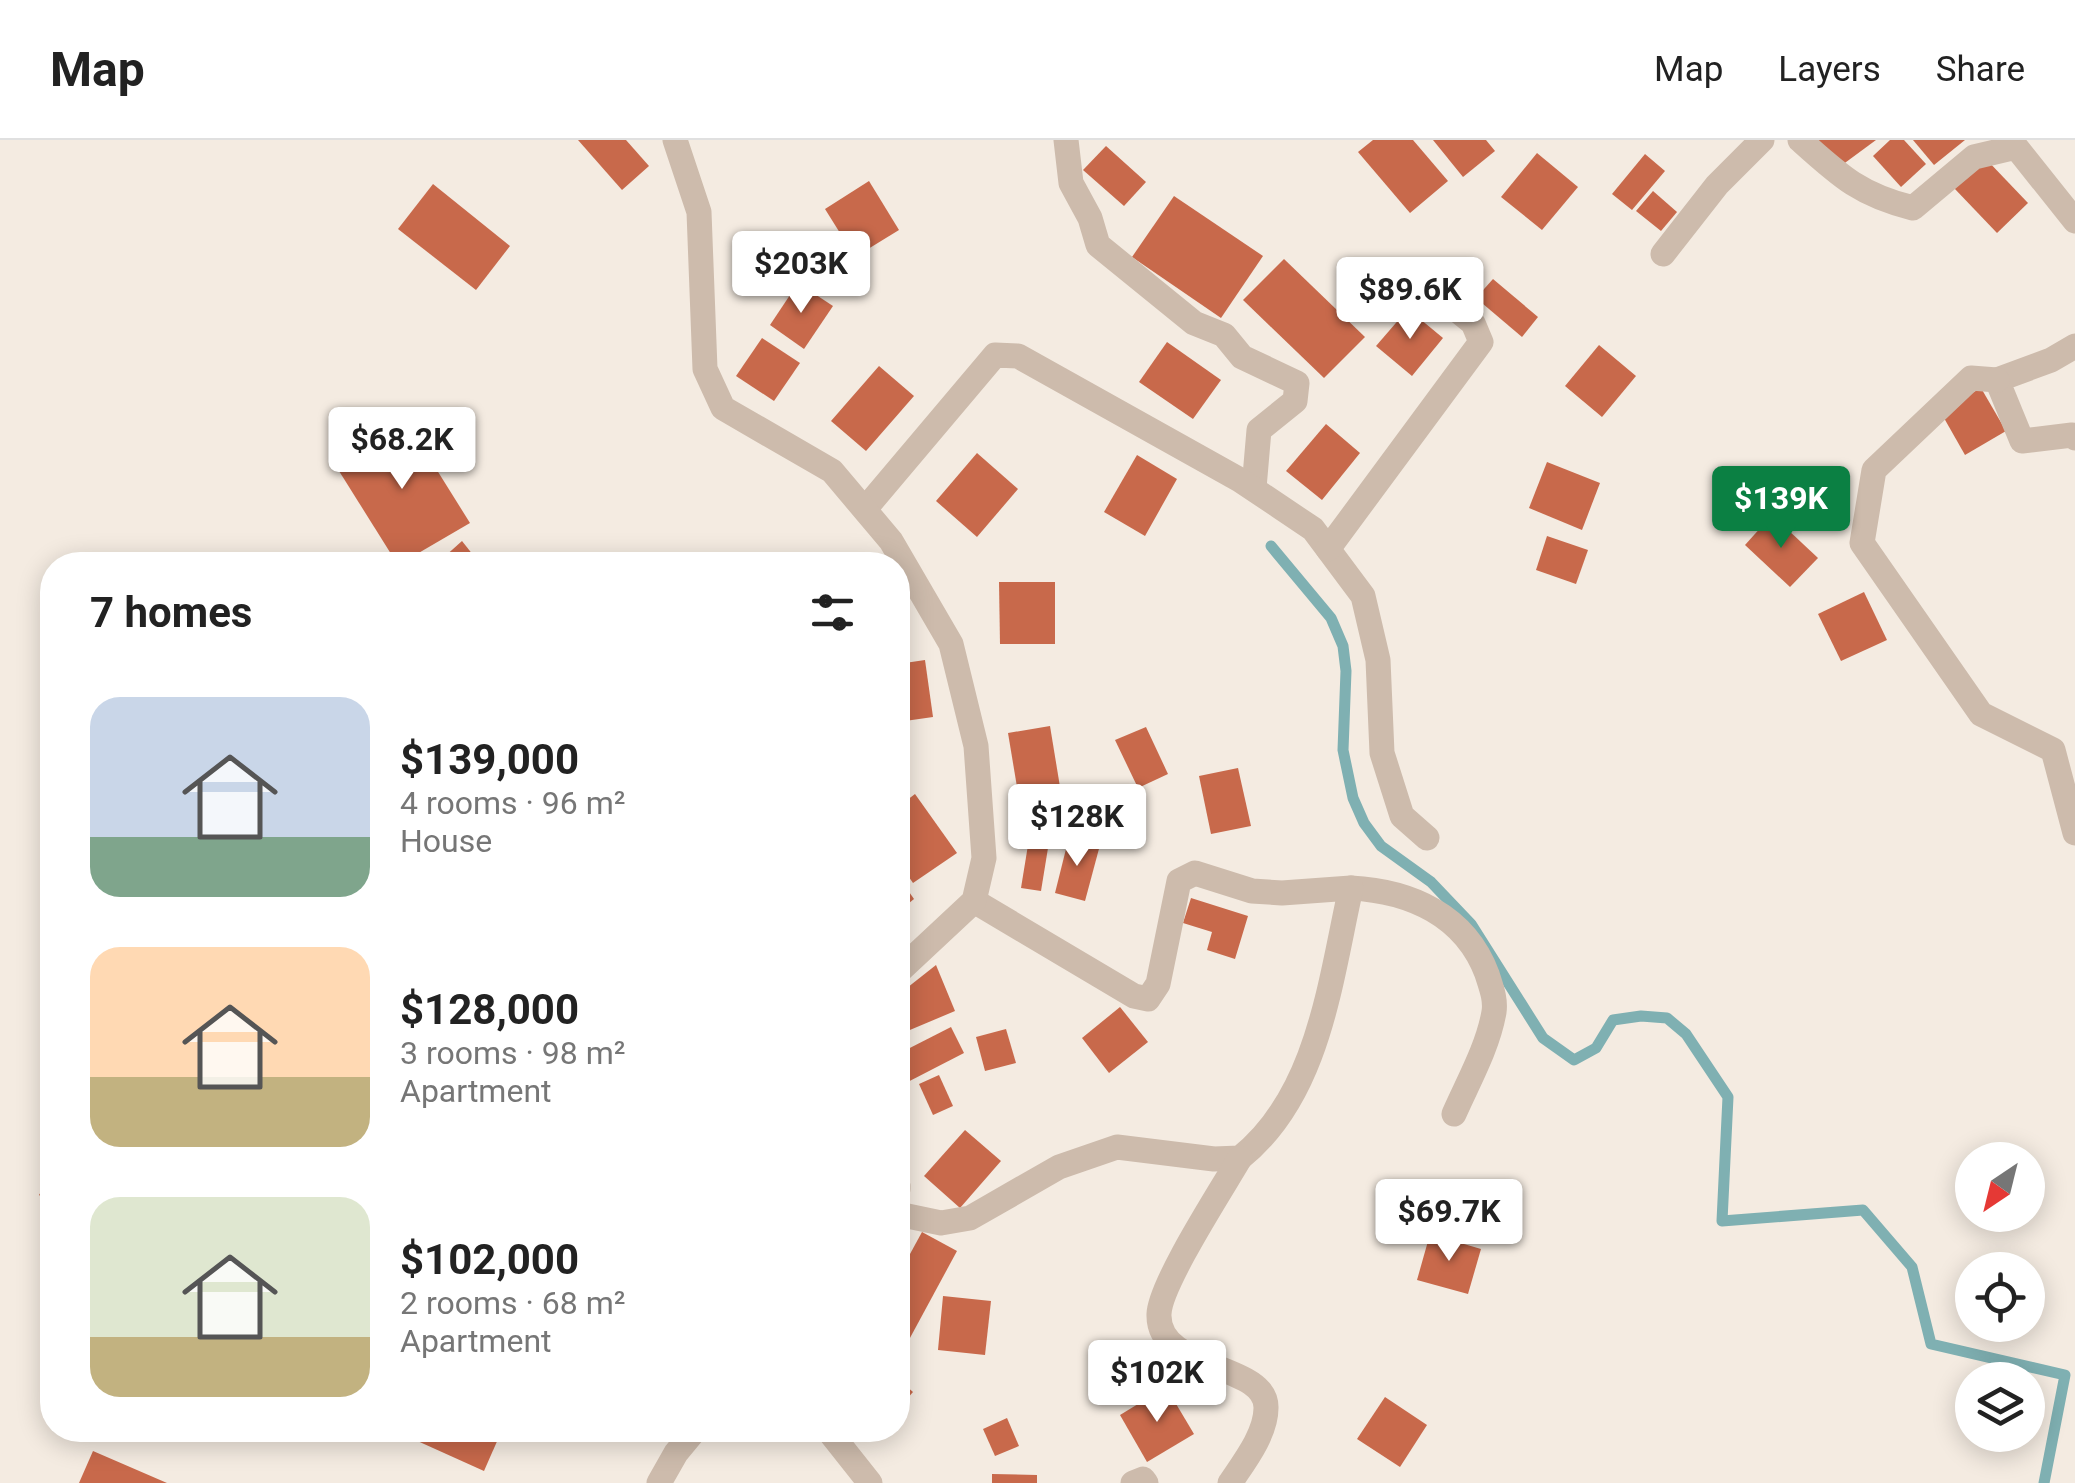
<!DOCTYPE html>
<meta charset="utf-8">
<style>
body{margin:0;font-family:Roboto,sans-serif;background:#f6f6f6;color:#222;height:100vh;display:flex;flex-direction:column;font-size:38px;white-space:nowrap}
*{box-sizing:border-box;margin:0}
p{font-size:32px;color:#767676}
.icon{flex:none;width:55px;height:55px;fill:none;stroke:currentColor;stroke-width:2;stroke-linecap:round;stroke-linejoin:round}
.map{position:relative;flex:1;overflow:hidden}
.side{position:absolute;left:40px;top:412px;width:870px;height:890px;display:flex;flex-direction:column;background:#fff;border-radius:40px;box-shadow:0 5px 25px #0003}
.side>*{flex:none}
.needle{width:65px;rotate:215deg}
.buttons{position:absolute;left:1955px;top:1002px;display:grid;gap:20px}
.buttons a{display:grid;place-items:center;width:90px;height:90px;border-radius:50%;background:#fff;box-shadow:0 5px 25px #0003;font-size:50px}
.price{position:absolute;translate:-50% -85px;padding:0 22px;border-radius:10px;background:#fff;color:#222;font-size:32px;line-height:65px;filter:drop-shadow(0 2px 5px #0008)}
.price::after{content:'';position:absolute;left:50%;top:60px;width:30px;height:22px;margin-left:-15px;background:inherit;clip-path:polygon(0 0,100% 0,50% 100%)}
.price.on{background:#0b8043;color:#fff}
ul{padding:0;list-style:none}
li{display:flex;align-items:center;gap:30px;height:250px;padding:0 50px}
li span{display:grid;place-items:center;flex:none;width:280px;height:200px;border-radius:30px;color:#555}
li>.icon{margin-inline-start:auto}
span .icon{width:120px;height:120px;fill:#fffc;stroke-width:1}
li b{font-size:42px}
h2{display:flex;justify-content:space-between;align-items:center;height:120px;padding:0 50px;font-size:42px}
header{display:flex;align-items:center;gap:60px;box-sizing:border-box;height:140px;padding:0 50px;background:#fff;border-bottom:2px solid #e0e0e0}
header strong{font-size:48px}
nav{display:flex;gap:55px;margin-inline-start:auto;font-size:35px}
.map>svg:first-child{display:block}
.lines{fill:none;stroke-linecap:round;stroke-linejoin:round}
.stream{stroke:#7fb0b2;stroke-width:11}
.building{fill:#c8694b}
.minor{stroke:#cdbbac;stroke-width:25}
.tertiary{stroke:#cdbbac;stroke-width:25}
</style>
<header>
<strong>Map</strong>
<nav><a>Map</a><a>Layers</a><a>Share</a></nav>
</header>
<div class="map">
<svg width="2075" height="1343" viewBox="0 0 2075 1343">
<rect width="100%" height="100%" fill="#f4ebe1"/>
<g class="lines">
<path class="stream" d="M1271,406L1331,478L1343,506L1346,531L1343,610L1353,658L1364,683L1381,706L1431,742L1471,784L1543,898L1574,920L1596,908L1613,880L1641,876L1667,878L1686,894L1728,957L1722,1081L1863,1070L1912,1127L1931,1204L2065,1235L2044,1343"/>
</g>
<g class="building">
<path d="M578,0H626L649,26L622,50Z"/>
<path d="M1373,0H1413L1448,41L1410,73L1358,12Z"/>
<path d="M1433,0H1486L1495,11L1463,37Z"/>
<path d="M1818,0H1876L1838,28Z"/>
<path d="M1890,0H1904L1926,24L1901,47L1873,16Z"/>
<path d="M1913,0H1965L1934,25Z"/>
<path d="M1106,6L1146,42L1124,66L1083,30Z"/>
<path d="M1537,13L1578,47L1542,90L1501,57Z"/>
<path d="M1645,14L1665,31L1632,70L1612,54Z"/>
<path d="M1985,18L2028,63L1997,93L1954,48Z"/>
<path d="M869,41L899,90L855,117L825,69Z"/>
<path d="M433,44L510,106L476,150L398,89Z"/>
<path d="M1653,51L1677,72L1661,91L1636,71Z"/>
<path d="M1174,56L1263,116L1221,178L1132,117Z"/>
<path d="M1284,119L1365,197L1324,238L1243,160Z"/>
<path d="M1493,139L1538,177L1522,197L1476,158Z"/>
<path d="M798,143L833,166L804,209L770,185Z"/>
<path d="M1408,169L1443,198L1412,236L1376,206Z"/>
<path d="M762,198L800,223L774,261L736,236Z"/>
<path d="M1167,202L1221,240L1193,279L1139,242Z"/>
<path d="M1599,205L1636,236L1602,277L1565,246Z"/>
<path d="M879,226L914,256L866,311L831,281Z"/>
<path d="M1981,248L2006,291L1965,315L1940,271Z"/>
<path d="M405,279L470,383L398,425L334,323Z"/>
<path d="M1326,284L1360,313L1322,360L1286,331Z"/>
<path d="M977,313L1018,349L977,397L936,361Z"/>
<path d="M1137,315L1177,339L1145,396L1104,372Z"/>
<path d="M1547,322L1600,343L1582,390L1529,368Z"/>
<path d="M1772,375L1818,418L1790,447L1745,405Z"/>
<path d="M1547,396L1588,410L1576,444L1536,430Z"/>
<path d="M462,401L481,425H447L443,418Z"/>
<path d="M999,442H1055V504H1000Z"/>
<path d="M1864,452L1887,500L1841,521L1818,474Z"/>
<path d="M925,520L933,577L898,582V524Z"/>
<path d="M1050,586L1062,659L1020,665L1008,593Z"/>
<path d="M1146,587L1168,634L1138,648L1115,600Z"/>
<path d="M1238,628L1251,686L1211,694L1199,636Z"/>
<path d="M915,654L957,713L913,743L898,721V667Z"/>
<path d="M1069,697L1100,705L1085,761L1055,753Z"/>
<path d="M1028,705L1048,708L1041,751L1021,748Z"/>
<path d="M898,736L914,759L898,772Z"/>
<path d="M1191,758L1248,776L1235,819L1207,810L1212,792L1183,783Z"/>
<path d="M936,825L955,871L898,895V855Z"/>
<path d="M1120,867L1148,902L1109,933L1082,898Z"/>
<path d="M951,887L964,913L898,947V914Z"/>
<path d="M1006,889L1016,923L985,931L976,897Z"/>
<path d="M939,935L953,966L933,975L919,944Z"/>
<path d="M965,990L1001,1021L960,1068L924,1036Z"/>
<path d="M52,1035V1064L39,1055Z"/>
<path d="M922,1092L957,1111L904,1209L898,1206V1136Z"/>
<path d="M1430,1094L1481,1109L1468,1154L1417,1140Z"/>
<path d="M943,1156L991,1161L985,1215L938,1210Z"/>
<path d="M898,1239L913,1252L898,1269Z"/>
<path d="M1166,1247L1194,1294L1147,1322L1120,1275Z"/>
<path d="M1385,1257L1427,1285L1400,1327L1357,1299Z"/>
<path d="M1007,1278L1019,1306L995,1316L983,1289Z"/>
<path d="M393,1290H502L484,1331Z"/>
<path d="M93,1311L167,1343H79Z"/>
<path d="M992,1334L1037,1335V1343H992Z"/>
</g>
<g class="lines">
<g class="minor">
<path d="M1066,0L1071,43L1090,78L1098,105L1194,183L1224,195L1242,217L1297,243L1295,261L1259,290L1254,348"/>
<path d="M1800,0C1840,36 1860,55 1913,68L1974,17L2016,7L2075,81"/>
<path d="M1663,114L1717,45L1762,0"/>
<path d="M2075,206L2051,220L1997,240L2022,301L2072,295L2075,298"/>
<path d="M1997,240L1971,238L1874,330L1862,403L1981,574L2053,610L2075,693"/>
<path d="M865,369L995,215L1018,216L1240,340L1313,389L1363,456L1378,520L1382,613L1402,676L1427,698"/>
<path d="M1328,409L1481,202L1473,183L1421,141"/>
<path d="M1351,748C1410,751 1465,775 1487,834C1491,847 1496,859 1494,872C1488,907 1468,942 1454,974"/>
<path d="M898,1074L941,1083L970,1078L1059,1027L1117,1007L1214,1019L1240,1018C1319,955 1330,841 1351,748L1282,753L1252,751L1195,733L1179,741L1158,844L1148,859L1134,856L974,761"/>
<path d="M659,1343L676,1313L695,1290"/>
<path d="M1133,1343L1143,1339L1146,1343"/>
<path d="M1230,1343C1244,1322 1266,1294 1266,1268C1267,1222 1157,1232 1159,1174C1160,1144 1222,1049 1240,1018"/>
</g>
<g class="tertiary">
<path d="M675,0L699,72L705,229L723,268L832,331L891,401L951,504L976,606L984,718L974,761L898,832"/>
<path d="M898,1046V1049"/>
<path d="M828,1290L870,1343"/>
</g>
</g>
</svg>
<div class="buttons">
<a><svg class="needle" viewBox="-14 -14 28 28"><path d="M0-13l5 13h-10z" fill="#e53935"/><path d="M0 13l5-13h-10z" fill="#767676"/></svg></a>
<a><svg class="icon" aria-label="locate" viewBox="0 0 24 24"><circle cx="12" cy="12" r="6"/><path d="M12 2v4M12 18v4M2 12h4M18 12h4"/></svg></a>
<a><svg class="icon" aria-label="layers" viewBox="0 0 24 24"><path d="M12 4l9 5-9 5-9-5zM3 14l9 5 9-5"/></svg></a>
</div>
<b class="price" style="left:801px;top:176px">$203K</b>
<b class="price" style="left:1410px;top:202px">$89.6K</b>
<b class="price" style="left:402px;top:352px">$68.2K</b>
<b class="price on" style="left:1781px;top:411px">$139K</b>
<b class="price" style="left:1077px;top:729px">$128K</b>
<b class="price" style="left:1449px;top:1124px">$69.7K</b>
<b class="price" style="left:1157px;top:1285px">$102K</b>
<section class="side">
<h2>7 homes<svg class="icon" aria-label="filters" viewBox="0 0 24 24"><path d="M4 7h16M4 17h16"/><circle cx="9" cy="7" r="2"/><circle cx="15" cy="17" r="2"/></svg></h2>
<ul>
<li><span style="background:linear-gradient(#c9d6e8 70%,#7fa58c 0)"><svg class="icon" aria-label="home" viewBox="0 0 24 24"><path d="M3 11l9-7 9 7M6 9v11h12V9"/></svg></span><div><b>$139,000</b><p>4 rooms · 96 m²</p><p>House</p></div></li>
<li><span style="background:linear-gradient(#ffd9b3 65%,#c2b280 0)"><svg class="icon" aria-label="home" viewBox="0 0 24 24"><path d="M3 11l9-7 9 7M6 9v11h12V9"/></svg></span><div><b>$128,000</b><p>3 rooms · 98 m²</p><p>Apartment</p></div></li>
<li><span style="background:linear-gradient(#dfe7d0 70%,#c2b280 0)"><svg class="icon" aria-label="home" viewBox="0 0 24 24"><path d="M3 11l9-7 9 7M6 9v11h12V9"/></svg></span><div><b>$102,000</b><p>2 rooms · 68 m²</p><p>Apartment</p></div></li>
</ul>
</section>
</div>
